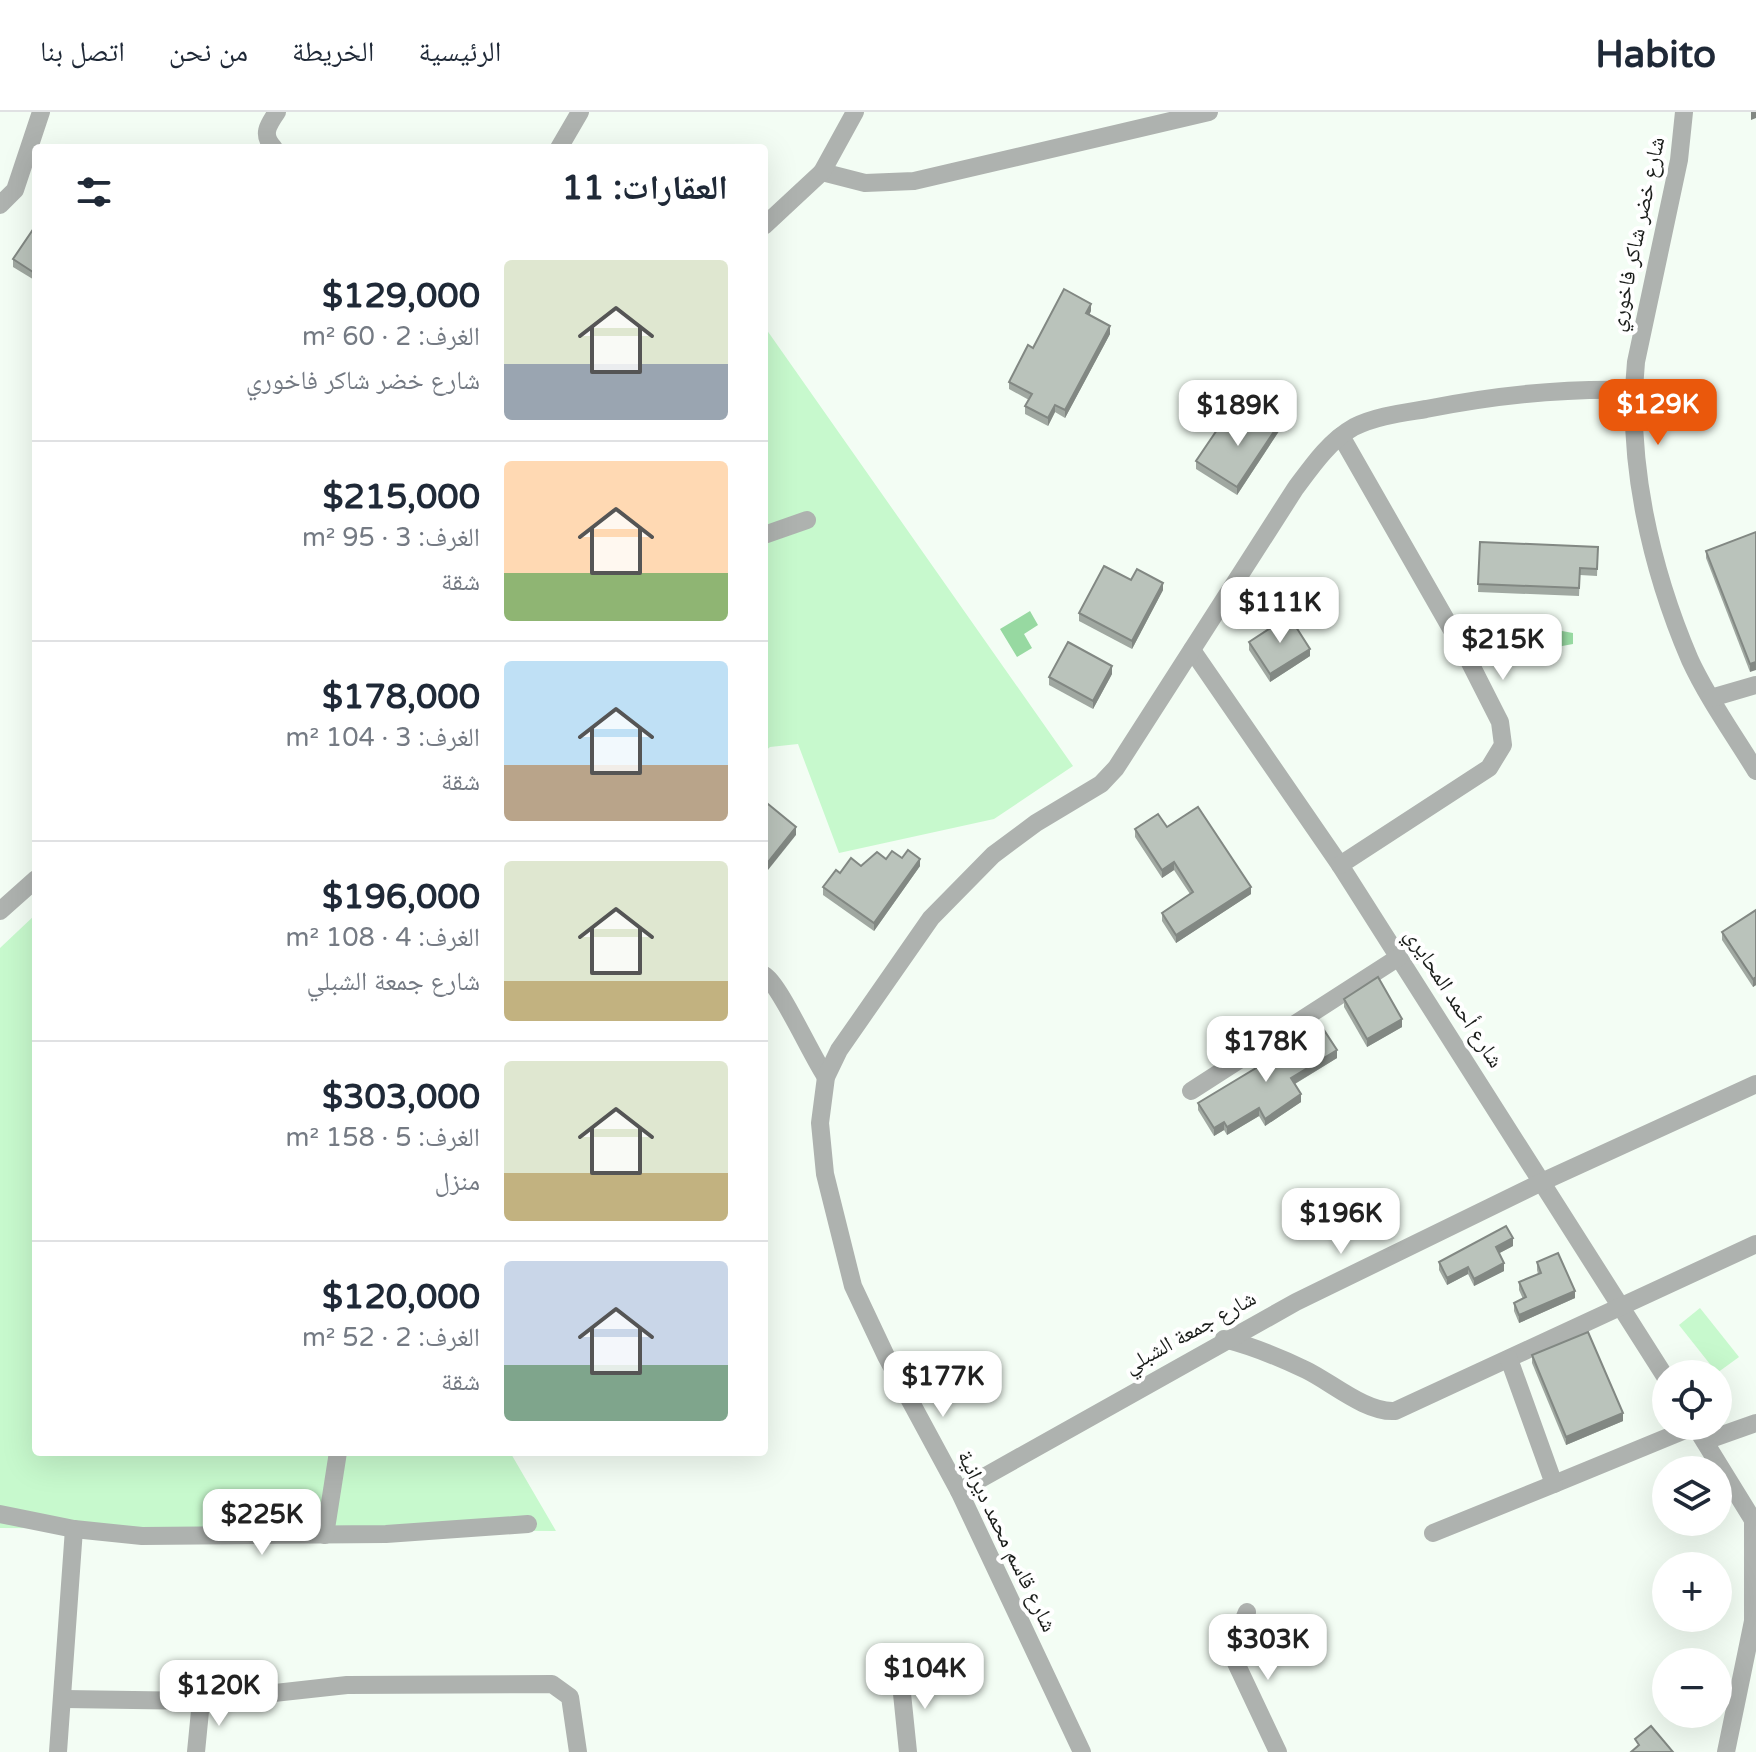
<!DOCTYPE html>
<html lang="ar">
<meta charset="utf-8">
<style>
body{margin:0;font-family:"Varela Round","Noto Naskh Arabic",sans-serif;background:#f2f2f3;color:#1f2937;direction:rtl;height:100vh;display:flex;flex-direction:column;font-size:30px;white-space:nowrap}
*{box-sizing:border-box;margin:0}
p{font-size:26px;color:#747a83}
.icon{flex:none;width:44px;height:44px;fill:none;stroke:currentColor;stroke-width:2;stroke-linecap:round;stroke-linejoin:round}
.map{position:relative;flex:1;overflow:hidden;direction:ltr}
.drawer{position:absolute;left:32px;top:32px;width:736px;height:1312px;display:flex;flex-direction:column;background:#fff;border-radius:8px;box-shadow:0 8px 32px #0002;direction:rtl}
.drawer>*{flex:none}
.buttons{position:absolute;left:1652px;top:1248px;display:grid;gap:16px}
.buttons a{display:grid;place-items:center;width:80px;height:80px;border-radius:50%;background:#fff;box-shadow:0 8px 32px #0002;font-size:40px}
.price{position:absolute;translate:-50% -68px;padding:0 18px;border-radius:16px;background:#fff;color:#222;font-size:26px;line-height:52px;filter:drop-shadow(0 2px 4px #0008)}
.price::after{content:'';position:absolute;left:50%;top:48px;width:24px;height:18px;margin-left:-12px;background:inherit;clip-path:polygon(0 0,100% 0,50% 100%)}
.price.on{background:#ea580c;color:#fff}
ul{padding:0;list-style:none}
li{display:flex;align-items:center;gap:24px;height:200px;padding:0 40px}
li+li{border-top:2px solid #e0e1e3}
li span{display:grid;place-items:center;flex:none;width:224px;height:160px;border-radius:8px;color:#555}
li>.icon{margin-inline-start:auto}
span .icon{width:96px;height:96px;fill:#fffc;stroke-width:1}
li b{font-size:34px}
h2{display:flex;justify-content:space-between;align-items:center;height:96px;padding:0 40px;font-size:34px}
header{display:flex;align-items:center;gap:48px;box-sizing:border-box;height:112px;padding:0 40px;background:#fff;border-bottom:2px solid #e0e1e3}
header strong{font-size:38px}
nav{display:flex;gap:44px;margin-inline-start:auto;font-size:28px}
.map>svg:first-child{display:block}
.green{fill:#c7f9cd}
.water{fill:#97d9a1}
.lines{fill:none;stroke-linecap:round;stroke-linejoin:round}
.minor{stroke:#aeb2af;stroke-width:18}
.wall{fill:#a0a8a1}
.shaded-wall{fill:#828883}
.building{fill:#bac3bb;stroke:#828883;stroke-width:2}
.labels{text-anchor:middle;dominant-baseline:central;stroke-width:8;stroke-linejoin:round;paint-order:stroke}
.street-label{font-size:22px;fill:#1a1d1a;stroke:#fff}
</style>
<header>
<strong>Habito</strong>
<nav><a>الرئيسية</a><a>الخريطة</a><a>من نحن</a><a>اتصل بنا</a></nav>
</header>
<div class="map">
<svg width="1756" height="1640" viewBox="0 0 1756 1640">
<rect width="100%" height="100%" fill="#f3fdf4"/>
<g class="green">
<path d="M764,214L1073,654L994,707L839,741L798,632L770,635L764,640Z"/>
<path d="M36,802V1340H510L556,1419L0,1416V836Z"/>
<path d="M1700,1196L1739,1245L1717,1261L1679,1213Z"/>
</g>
<g class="water">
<path d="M1030,499L1038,513L1024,522L1032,536L1017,545L1000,517Z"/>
<path d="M1551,517L1573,521V532L1546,537L1532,531L1535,520Z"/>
</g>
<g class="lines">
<g class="minor">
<path d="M1684,0L1679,48L1636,250C1626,349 1651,457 1690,548C1708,587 1734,623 1756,659"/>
<path d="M274,36C261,23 268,13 277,0"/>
<path d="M559,36L580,0"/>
<path d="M822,60L865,71L914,69L1209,0"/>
<path d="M0,93L15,78L41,0"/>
<path d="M764,114L822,60L855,0"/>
<path d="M764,423L807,408"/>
<path d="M1192,538L1340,753L1666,1266"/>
<path d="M1711,586L1756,573"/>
<path d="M1340,753L1489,656L1503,633L1500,610L1465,541L1341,324"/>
<path d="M0,799L36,767"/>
<path d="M764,863C779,871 811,943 826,965"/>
<path d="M1191,979L1399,845"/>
<path d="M1224,1227C1252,1234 1279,1245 1306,1258C1331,1270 1366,1301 1395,1299L1756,1132"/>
<path d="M1695,1314L1753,1408V1509L1726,1640"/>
<path d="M1705,1329L1756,1311"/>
<path d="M1554,1372L1695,1314"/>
<path d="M959,1379L1296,1190L1544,1069L1756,972"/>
<path d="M0,1402L74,1417L142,1424L386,1422L528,1412"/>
<path d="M1433,1421L1554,1372L1509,1247"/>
<path d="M325,1423L338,1340"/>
<path d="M1247,1500L1236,1527V1551L1278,1640"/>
<path d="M900,1562L908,1640"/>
<path d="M65,1587L201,1589L347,1573L552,1572L570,1585L578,1640"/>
<path d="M58,1640L74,1417"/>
<path d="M196,1640L201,1589"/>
<path d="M1082,1640L959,1379L886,1244L853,1174L825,1062L820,1011L826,965L839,938L931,806L993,743L1036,711L1101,672L1116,656L1295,377C1312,354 1329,329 1354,315C1376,304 1402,301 1426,297C1496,283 1562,276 1633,278"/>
</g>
</g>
<g class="wall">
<path d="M36,113V169L13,155V147Z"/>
<path d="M1091,199L1089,203L1110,222L1065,306L1055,300L1048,314L1025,302V294L1029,288L1009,277V270L1033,236Z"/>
<path d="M1279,319L1237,383L1196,357V349L1237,322Z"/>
<path d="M1756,420L1750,560L1706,446V439Z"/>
<path d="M1480,430L1598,435L1597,464L1580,463L1579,484L1478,480Z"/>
<path d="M1131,468L1163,478L1132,537L1079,509V501Z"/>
<path d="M1249,530L1310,544L1270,570L1249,538Z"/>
<path d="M1112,562L1093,597L1049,573V565Z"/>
<path d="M1167,715L1251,782L1176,831L1162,809V801L1190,782L1174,758L1162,766L1135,725V717Z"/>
<path d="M902,746L920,754L874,819L823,783V775L840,761L886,747Z"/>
<path d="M1756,798V873L1753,875L1722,828V820Z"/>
<path d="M1344,887L1402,915L1367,935L1344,895Z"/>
<path d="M1302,927L1337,946L1295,972L1301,990L1265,1014L1259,1004L1227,1023L1224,1018L1214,1024L1198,998V991L1303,937Z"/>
<path d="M1513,1134L1499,1141L1504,1159L1474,1174L1468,1162L1447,1173L1439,1158V1150Z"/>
<path d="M1537,1150L1575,1186L1519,1211L1514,1199V1191L1523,1187L1519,1178V1170L1538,1162L1537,1158Z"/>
<path d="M1532,1243L1623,1309L1566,1333L1532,1251Z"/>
</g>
<g class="shaded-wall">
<path d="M1751,0H1756V6L1751,8Z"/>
<path d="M1091,192V199L1086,209V201Z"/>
<path d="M1110,214V222L1065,306V298Z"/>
<path d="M1055,293V300L1048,314V306Z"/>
<path d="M1279,312V319L1237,383V375Z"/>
<path d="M1163,471V478L1132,537V529Z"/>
<path d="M1310,537V544L1270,570V562Z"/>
<path d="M1756,550V558L1750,560V552Z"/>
<path d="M1112,554V562L1093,597V589Z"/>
<path d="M796,715V723L764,763V755Z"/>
<path d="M920,747V754L874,819V811Z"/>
<path d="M1174,750V758L1162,766V758Z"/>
<path d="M1251,775V782L1176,831V823Z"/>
<path d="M1756,865V873L1753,875V867Z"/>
<path d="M1402,907V915L1367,935V927Z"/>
<path d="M1337,938V946L1291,974V966Z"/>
<path d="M1301,982V990L1265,1014V1007Z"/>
<path d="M1259,996V1004L1227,1023V1015Z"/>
<path d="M1224,1010V1018L1214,1024V1016Z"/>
<path d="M1513,1126V1134L1496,1143V1135Z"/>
<path d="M1504,1151V1159L1474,1174V1167Z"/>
<path d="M1468,1155V1162L1447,1173V1166Z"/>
<path d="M1575,1179V1186L1519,1211V1203Z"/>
<path d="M1623,1301V1309L1566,1333V1325Z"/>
</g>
<g class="building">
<path d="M36,113V162L13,147Z"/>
<path d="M1064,177L1091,192L1086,201L1110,214L1065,298L1055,293L1048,306L1025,294L1032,282L1009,270L1028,233L1033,236Z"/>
<path d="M1254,296L1279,312L1237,375L1196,349L1221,312L1237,322Z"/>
<path d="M1756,420V550L1750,552L1706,439Z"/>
<path d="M1480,430L1598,435L1597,457L1580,456L1579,476L1478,472Z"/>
<path d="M1104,454L1131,468L1137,457L1163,471L1132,529L1079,501Z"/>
<path d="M1289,504L1310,537L1270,562L1249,530Z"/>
<path d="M1068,530L1112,554L1093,589L1049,565Z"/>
<path d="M768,692L796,715L764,755V697Z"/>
<path d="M1198,695L1251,775L1176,823L1162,801L1193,780L1174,750L1162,758L1135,717L1158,702L1167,715Z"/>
<path d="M908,738L920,747L874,811L823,775L836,758L840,761L851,746L861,754L877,740L886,747L892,739L902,746Z"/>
<path d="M1756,798V865L1753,867L1722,820Z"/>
<path d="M1378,865L1402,907L1367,927L1344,887Z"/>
<path d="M1322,915L1337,938L1291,966L1301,982L1265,1007L1259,996L1227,1015L1224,1010L1214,1016L1198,991L1281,941L1288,946L1304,936L1302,927Z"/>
<path d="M764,1039L767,1044L764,1053Z"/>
<path d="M1506,1114L1513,1126L1496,1135L1504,1151L1474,1167L1468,1155L1447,1166L1439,1150Z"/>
<path d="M1558,1141L1575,1179L1519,1203L1514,1191L1526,1185L1519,1170L1541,1161L1537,1150Z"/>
<path d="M1588,1220L1623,1301L1566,1325L1532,1243Z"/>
<path d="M1651,1614L1673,1640H1631L1639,1633L1635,1627Z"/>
</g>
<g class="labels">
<g class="street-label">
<text transform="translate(1637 122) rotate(-78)">شارع خضر شاكر فاخوري</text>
<text transform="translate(1454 886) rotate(57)">شارع أحمد المحايري</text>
<text transform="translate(1190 1220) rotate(-29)">شارع جمعة الشبلي</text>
<text transform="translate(1007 1429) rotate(64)">شارع قاسم محمد ديرانية</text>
</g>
</g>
</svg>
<div class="buttons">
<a><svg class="icon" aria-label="locate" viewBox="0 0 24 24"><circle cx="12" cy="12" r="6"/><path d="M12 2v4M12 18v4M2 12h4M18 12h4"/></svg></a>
<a><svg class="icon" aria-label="layers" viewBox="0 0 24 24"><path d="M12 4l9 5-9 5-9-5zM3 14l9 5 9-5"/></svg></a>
<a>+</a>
<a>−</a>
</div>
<b class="price on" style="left:1658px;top:335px">$129K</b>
<b class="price" style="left:1238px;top:336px">$189K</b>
<b class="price" style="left:1280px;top:533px">$111K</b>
<b class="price" style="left:1503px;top:570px">$215K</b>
<b class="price" style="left:1266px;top:972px">$178K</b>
<b class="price" style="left:1341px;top:1144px">$196K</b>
<b class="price" style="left:943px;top:1307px">$177K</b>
<b class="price" style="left:262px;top:1445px">$225K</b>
<b class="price" style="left:1268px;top:1570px">$303K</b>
<b class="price" style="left:925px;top:1599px">$104K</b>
<b class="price" style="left:219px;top:1616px">$120K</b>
<section class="drawer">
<h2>العقارات: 11<svg class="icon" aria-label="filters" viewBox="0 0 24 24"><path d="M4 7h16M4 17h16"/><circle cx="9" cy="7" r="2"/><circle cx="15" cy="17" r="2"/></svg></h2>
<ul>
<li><span style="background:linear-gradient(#dfe7d0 65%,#9aa5b1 0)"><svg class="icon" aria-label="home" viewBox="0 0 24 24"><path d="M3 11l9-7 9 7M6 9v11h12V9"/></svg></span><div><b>$129,000</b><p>الغرف: 2 · 60 m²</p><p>شارع خضر شاكر فاخوري</p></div></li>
<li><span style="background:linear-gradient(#ffd9b3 70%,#8fb573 0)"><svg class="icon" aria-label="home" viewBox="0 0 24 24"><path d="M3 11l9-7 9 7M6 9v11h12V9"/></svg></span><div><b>$215,000</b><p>الغرف: 3 · 95 m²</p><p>شقة</p></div></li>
<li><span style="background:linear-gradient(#bfe0f5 65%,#b9a48a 0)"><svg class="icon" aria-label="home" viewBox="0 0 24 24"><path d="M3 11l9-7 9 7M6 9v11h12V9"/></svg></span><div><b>$178,000</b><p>الغرف: 3 · 104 m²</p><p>شقة</p></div></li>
<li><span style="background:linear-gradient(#dfe7d0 75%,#c2b280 0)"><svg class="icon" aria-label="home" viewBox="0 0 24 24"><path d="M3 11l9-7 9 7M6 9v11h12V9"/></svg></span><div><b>$196,000</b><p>الغرف: 4 · 108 m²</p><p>شارع جمعة الشبلي</p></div></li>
<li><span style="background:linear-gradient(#dfe7d0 70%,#c2b280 0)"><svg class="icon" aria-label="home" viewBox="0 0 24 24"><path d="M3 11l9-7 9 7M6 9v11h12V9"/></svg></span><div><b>$303,000</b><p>الغرف: 5 · 158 m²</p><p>منزل</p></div></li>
<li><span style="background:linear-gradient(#c9d6e8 65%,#7fa58c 0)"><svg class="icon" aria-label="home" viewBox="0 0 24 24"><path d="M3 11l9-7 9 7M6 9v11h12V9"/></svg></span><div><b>$120,000</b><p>الغرف: 2 · 52 m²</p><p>شقة</p></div></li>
</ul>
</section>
</div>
